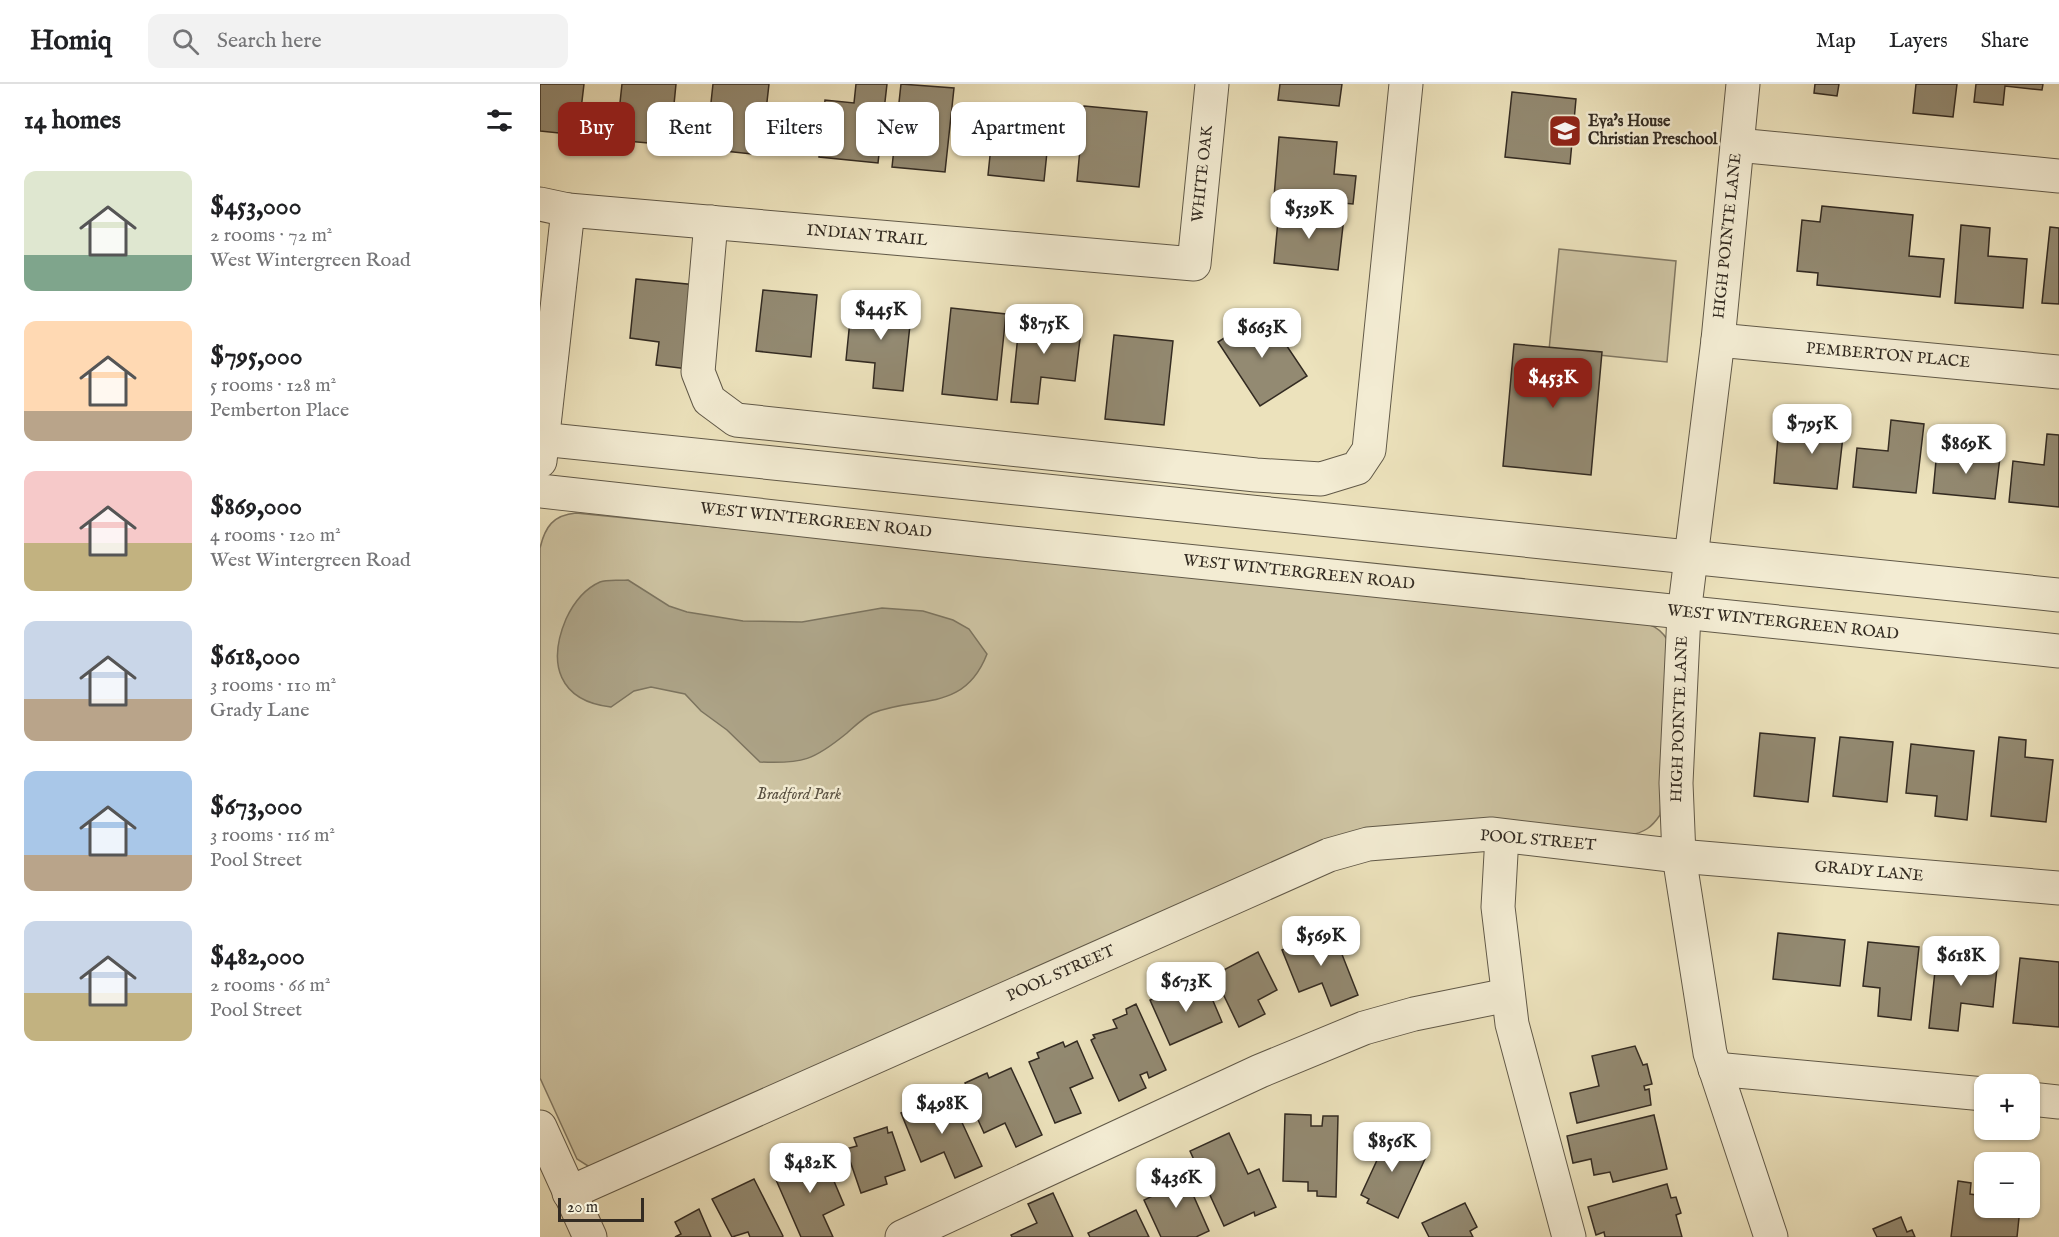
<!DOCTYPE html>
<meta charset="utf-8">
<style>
body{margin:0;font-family:"IM FELL English",serif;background:#f2f2f2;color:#202124;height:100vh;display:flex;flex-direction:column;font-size:22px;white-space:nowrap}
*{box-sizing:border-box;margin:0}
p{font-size:20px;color:#757577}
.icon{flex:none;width:33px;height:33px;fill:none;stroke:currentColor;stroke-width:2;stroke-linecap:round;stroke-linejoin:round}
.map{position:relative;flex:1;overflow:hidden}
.side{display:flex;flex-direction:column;background:#fff;width:540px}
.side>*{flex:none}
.hud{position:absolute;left:18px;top:18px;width:570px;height:54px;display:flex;gap:12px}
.buttons{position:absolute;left:1434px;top:990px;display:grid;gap:12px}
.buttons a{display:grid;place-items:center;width:66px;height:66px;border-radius:12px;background:#fff;box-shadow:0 2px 4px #0004;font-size:30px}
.scale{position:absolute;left:18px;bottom:15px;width:86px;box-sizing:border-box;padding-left:6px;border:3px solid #332b22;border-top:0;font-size:16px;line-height:21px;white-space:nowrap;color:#332b22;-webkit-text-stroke:4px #f3ecd3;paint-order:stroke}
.price{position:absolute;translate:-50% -51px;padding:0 14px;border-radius:12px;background:#fff;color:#222;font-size:20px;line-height:39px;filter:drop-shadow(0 2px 3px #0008)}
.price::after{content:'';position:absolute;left:50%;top:36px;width:18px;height:14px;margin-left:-9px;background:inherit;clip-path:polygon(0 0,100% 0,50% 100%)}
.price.current{background:#8f2418;color:#fff}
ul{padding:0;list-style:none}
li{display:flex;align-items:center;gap:18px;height:150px;padding:0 24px}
li span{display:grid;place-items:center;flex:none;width:168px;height:120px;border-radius:12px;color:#555}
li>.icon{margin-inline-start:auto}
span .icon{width:72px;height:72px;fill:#fffc;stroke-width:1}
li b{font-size:26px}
h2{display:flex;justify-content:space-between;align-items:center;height:72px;padding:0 24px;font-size:26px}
.tag{padding:0 21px;border-radius:12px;background:#fff;box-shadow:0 2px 4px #0004;font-size:21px;line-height:54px}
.tag.current{background:#8f2418;color:#fff}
header{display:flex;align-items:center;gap:36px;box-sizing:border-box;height:84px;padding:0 30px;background:#fff;border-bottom:2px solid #e0e0e0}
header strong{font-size:28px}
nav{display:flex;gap:33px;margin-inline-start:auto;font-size:21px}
.search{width:420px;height:54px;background:#f2f2f2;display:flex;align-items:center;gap:15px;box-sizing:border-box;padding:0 21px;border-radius:12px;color:#757577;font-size:22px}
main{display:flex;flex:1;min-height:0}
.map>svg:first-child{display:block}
.green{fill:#cdc3a2;stroke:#807762;stroke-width:1.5}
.water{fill:#ada488;stroke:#7c745f;stroke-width:1.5}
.building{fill:#938a72;stroke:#332b22;stroke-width:1.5}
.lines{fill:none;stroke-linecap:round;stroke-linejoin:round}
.minor-casing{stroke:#615948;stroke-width:35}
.minor{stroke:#f3ecd3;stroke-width:33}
.labels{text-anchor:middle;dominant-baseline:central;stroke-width:5;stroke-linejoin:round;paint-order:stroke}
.poi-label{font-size:16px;font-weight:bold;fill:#332b22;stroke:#f3ecd3;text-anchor:start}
.street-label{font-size:16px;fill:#332b22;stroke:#f3ecd3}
.park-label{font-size:16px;font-style:italic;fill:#5a5142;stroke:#f3ecd3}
</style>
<header>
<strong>Homiq</strong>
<div class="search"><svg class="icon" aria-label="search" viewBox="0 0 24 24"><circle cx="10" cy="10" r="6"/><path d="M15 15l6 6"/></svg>Search here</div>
<nav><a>Map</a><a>Layers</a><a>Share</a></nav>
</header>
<main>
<section class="side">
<h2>14 homes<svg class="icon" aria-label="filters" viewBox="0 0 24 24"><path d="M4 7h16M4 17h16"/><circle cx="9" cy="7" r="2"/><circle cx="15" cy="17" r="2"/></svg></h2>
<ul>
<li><span style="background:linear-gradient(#dfe7d0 70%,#7fa58c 0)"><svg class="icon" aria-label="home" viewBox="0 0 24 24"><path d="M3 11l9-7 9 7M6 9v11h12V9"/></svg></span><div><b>$453,000</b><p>2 rooms · 72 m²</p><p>West Wintergreen Road</p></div></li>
<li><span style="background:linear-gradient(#ffd9b3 75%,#b9a48a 0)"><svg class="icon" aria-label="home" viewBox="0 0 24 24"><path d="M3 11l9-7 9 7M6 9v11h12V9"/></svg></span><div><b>$795,000</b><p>5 rooms · 128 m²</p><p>Pemberton Place</p></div></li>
<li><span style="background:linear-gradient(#f6c9c9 60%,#c2b280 0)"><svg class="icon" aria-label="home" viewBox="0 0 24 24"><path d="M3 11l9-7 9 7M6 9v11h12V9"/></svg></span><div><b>$869,000</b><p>4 rooms · 120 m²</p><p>West Wintergreen Road</p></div></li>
<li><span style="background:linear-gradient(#c9d6e8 65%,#b9a48a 0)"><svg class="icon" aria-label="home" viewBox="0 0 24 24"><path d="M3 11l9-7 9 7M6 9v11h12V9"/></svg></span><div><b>$618,000</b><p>3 rooms · 110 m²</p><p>Grady Lane</p></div></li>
<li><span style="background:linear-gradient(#a9c7e8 70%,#b9a48a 0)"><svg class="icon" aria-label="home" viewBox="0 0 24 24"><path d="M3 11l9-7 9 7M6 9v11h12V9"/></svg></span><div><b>$673,000</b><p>3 rooms · 116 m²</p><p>Pool Street</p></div></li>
<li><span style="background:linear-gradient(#c9d6e8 60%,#c2b280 0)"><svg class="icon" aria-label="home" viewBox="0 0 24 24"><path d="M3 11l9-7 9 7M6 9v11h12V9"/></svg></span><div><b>$482,000</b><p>2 rooms · 66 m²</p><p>Pool Street</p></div></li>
</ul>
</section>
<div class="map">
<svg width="1519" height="1153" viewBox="0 0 1519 1153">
<rect width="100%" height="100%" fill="#ece2bc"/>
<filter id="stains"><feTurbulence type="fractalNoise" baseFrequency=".00333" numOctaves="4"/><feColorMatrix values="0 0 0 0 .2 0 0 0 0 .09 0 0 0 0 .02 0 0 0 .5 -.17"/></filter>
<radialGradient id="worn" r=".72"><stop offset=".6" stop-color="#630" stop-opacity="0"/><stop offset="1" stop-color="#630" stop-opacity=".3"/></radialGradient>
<g class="green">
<path d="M1019,165L1136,177L1127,278L1009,266Z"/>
<path d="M36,429L1085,534C1107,539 1122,541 1131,563L1120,731C1112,743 1104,749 1089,751L826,747L758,767L71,1082H48L37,1075L0,994V464C5,443 13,431 36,429Z"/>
</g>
<path class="water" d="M88,496L129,522L147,528L203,537L262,538L342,524L383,527L413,536L429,545L447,570C424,629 378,611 333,629C324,633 315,642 307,649C274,676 263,680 220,678L187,646L161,627L145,610L111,603L94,607L71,623C19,617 7,580 26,535C33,520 44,505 60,498C68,495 80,497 88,496Z"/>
<g class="building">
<path d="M0,0H44L38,51L0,47Z"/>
<path d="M82,0H136L130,61L76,56Z"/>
<path d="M173,0H229L221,71L166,65Z"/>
<path d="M316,0H347L338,79L279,73L285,16L314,19Z"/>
<path d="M361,0L414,4L405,88L352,83Z"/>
<path d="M740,0H802L799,22L738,16Z"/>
<path d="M1275,0H1299L1297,12L1274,9Z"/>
<path d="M1376,0H1417L1413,33L1373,29Z"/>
<path d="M1436,0H1503L1502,6L1465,2L1463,21L1434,18Z"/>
<path d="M972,8L1036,15L1030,80L965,73Z"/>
<path d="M544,22L607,28L599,103L537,97Z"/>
<path d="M454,33L510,39L504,97L448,91Z"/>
<path d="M739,53L797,58L794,90L816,92L813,120L734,113Z"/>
<path d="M1282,122L1373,131L1369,172L1404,175L1400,213L1277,201L1278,189L1257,187L1262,136L1280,138Z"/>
<path d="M739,126L804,133L798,186L734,179Z"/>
<path d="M1421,141L1450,144L1448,172L1487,175L1483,224L1415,219Z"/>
<path d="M1510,143L1519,144V220L1502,219Z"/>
<path d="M96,195L157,201L148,285L116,281L119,258L90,254Z"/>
<path d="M223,206L277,211L271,273L216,267Z"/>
<path d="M312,216L372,222L363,307L333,304L335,279L306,276Z"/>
<path d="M411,224L466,230L457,316L402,310Z"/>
<path d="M724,228L767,292L720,322L678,258Z"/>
<path d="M480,232L542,238L535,297L501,293L498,320L471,318Z"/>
<path d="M574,251L633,257L624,341L565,335Z"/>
<path d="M974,260L1062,268L1051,391L963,382Z"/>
<path d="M1270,331L1305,335L1297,405L1234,399L1238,353L1267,356Z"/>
<path d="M1351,336L1384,340L1376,409L1313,403L1317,364L1348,367Z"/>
<path d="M1507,350L1519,351V423L1469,418L1473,377L1504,381Z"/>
<path d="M1397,366L1460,373L1455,415L1393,409Z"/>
<path d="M1220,649L1275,654L1268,718L1214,712Z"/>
<path d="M1300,653L1353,658L1347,718L1293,712Z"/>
<path d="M1459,653L1486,656L1485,673L1513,676L1506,738L1451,732Z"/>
<path d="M1371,660L1434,667L1427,736L1395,732L1397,712L1366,709Z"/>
<path d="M792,845L818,911L791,922L782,899L759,908L742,866Z"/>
<path d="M1238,849L1305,856L1300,902L1233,895Z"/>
<path d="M1328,858L1379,863L1371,936L1338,932L1340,904L1323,902Z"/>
<path d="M718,868L737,906L718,916L725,930L699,943L674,891Z"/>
<path d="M1397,868L1458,874L1453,923L1421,919L1418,947L1389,944Z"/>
<path d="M1480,874L1519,878V943L1473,939Z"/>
<path d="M665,898L682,938L630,961L610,916L634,905L637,911Z"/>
<path d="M596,920L626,986L609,994L607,988L600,991L606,1004L579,1017L551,956L555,954L553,951L577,944L573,936L587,930L586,925Z"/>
<path d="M537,957L553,994L530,1004L541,1029L515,1039L489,978L499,974L497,969L523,958L525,963Z"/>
<path d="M1095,962L1103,981L1107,980L1112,1000L1104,1002L1105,1006L1109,1005L1111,1021L1037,1039L1030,1009L1059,1002L1052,972Z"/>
<path d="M471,984L502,1051L476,1063L465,1039L444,1049L424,1005L427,1004L425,999L447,989L449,994Z"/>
<path d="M408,1008L442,1082L415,1094L404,1068L381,1078L361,1029L374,1024L376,1029L385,1025L387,1029L391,1027L386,1017Z"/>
<path d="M745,1030L771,1031V1042H782L783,1032H798L796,1113L777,1112V1107H768V1098L743,1097Z"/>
<path d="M1114,1031L1127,1085L1073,1098L1070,1088L1054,1091L1051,1075L1033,1079L1027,1052Z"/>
<path d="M848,1039L867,1048L860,1064L885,1075L858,1134L827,1119L829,1115L821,1111L838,1074L835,1073L841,1062L838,1060Z"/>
<path d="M347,1043L348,1049L352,1048L365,1086L345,1093L347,1100L321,1109L306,1065L317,1062L314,1054Z"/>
<path d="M689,1049L708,1090L719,1085L736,1123L715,1132L714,1128L684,1142L650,1067Z"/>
<path d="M280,1064L304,1121L283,1131L293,1153H261L233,1089L262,1076L260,1072Z"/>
<path d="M643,1088L669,1147L656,1153H621L604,1116L619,1109L615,1100Z"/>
<path d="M214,1095L243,1152L242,1153H210L208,1148L192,1153L172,1115Z"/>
<path d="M1418,1097L1431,1099L1430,1110L1443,1112L1444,1102V1124H1480L1477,1153H1411Z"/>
<path d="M1127,1100L1131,1114L1136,1113L1141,1129L1136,1131L1142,1153H1065L1064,1148L1056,1151L1048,1123Z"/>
<path d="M513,1109L533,1153H472L471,1151L497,1139L488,1120Z"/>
<path d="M925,1119L937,1143L930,1147L933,1153H889L882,1139Z"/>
<path d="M159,1125L171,1153H135L141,1150L135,1138Z"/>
<path d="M596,1126L609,1153H550L548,1149Z"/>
<path d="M1361,1133L1367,1148L1372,1146L1375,1153H1337L1333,1145Z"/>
</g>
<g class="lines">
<defs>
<g id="minor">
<path d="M1203,0L1178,256L1144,530L1136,699L1139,772L1170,969L1231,1153"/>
<path d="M1197,61L1519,92"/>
<path d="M0,120L28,126L654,180L672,0"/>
<path d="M171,138L158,288L169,316L196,336L716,391L781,395L817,384L829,366L866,0"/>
<path d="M1178,256L1519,288"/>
<path d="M0,355L1519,511"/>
<path d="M0,377L28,126"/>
<path d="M0,407L444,456L1519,567"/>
<path d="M962,752L958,823L972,940L1029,1153"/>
<path d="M1175,985L1444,1010"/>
<path d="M1490,1015L1519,1018"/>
<path d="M0,1043L50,1153"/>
<path d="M29,1109L789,771L828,760L951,750L1139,772L1519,804"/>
<path d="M362,1153L720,987L824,944L874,930L968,911"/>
</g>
</defs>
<use href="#minor" class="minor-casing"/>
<use href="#minor" class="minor"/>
</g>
<defs>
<symbol id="school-square" viewBox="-11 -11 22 22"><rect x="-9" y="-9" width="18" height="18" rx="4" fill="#8f2418" stroke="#f3ecd3"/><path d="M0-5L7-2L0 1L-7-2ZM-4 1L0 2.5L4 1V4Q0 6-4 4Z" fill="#fff"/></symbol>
</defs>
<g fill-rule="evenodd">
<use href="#school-square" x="1006" y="28" width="38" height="38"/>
</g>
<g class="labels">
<g class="poi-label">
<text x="1048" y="38">Eya's House<tspan x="1048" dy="18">Christian Preschool</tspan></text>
</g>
<g class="street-label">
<text transform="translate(663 90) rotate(-84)">WHITE OAK</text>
<text transform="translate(327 152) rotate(5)">INDIAN TRAIL</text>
<text transform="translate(1188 152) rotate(-84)">HIGH POINTE LANE</text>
<text transform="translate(1348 272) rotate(5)">PEMBERTON PLACE</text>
<text transform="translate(276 437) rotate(6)">WEST WINTERGREEN ROAD</text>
<text transform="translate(759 489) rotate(6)">WEST WINTERGREEN ROAD</text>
<text transform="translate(1243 539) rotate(6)">WEST WINTERGREEN ROAD</text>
<text transform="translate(1140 635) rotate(-88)">HIGH POINTE LANE</text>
<text transform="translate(998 757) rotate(5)">POOL STREET</text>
<text transform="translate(1329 788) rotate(5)">GRADY LANE</text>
<text transform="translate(521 890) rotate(-24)">POOL STREET</text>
</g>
<g class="park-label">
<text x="259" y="711">Bradford Park</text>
</g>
</g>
<rect width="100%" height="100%" filter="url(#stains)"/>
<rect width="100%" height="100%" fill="url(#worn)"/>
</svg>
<div class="buttons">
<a>+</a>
<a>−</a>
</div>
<div class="scale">20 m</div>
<b class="price" style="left:769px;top:156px">$539K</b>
<b class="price" style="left:341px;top:257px">$445K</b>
<b class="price" style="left:504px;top:271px">$875K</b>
<b class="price" style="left:722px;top:275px">$663K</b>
<b class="price current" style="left:1013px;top:325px">$453K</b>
<b class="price" style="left:1272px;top:371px">$795K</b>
<b class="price" style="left:1426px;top:391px">$869K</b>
<b class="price" style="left:781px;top:883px">$569K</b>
<b class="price" style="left:1421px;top:903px">$618K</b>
<b class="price" style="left:646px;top:929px">$673K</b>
<b class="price" style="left:402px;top:1051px">$498K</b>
<b class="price" style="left:852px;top:1089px">$856K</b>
<b class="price" style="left:270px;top:1110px">$482K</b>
<b class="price" style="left:636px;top:1125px">$436K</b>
<div class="hud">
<a class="tag current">Buy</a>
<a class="tag">Rent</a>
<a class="tag">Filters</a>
<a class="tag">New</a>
<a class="tag">Apartment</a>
</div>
</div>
</main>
